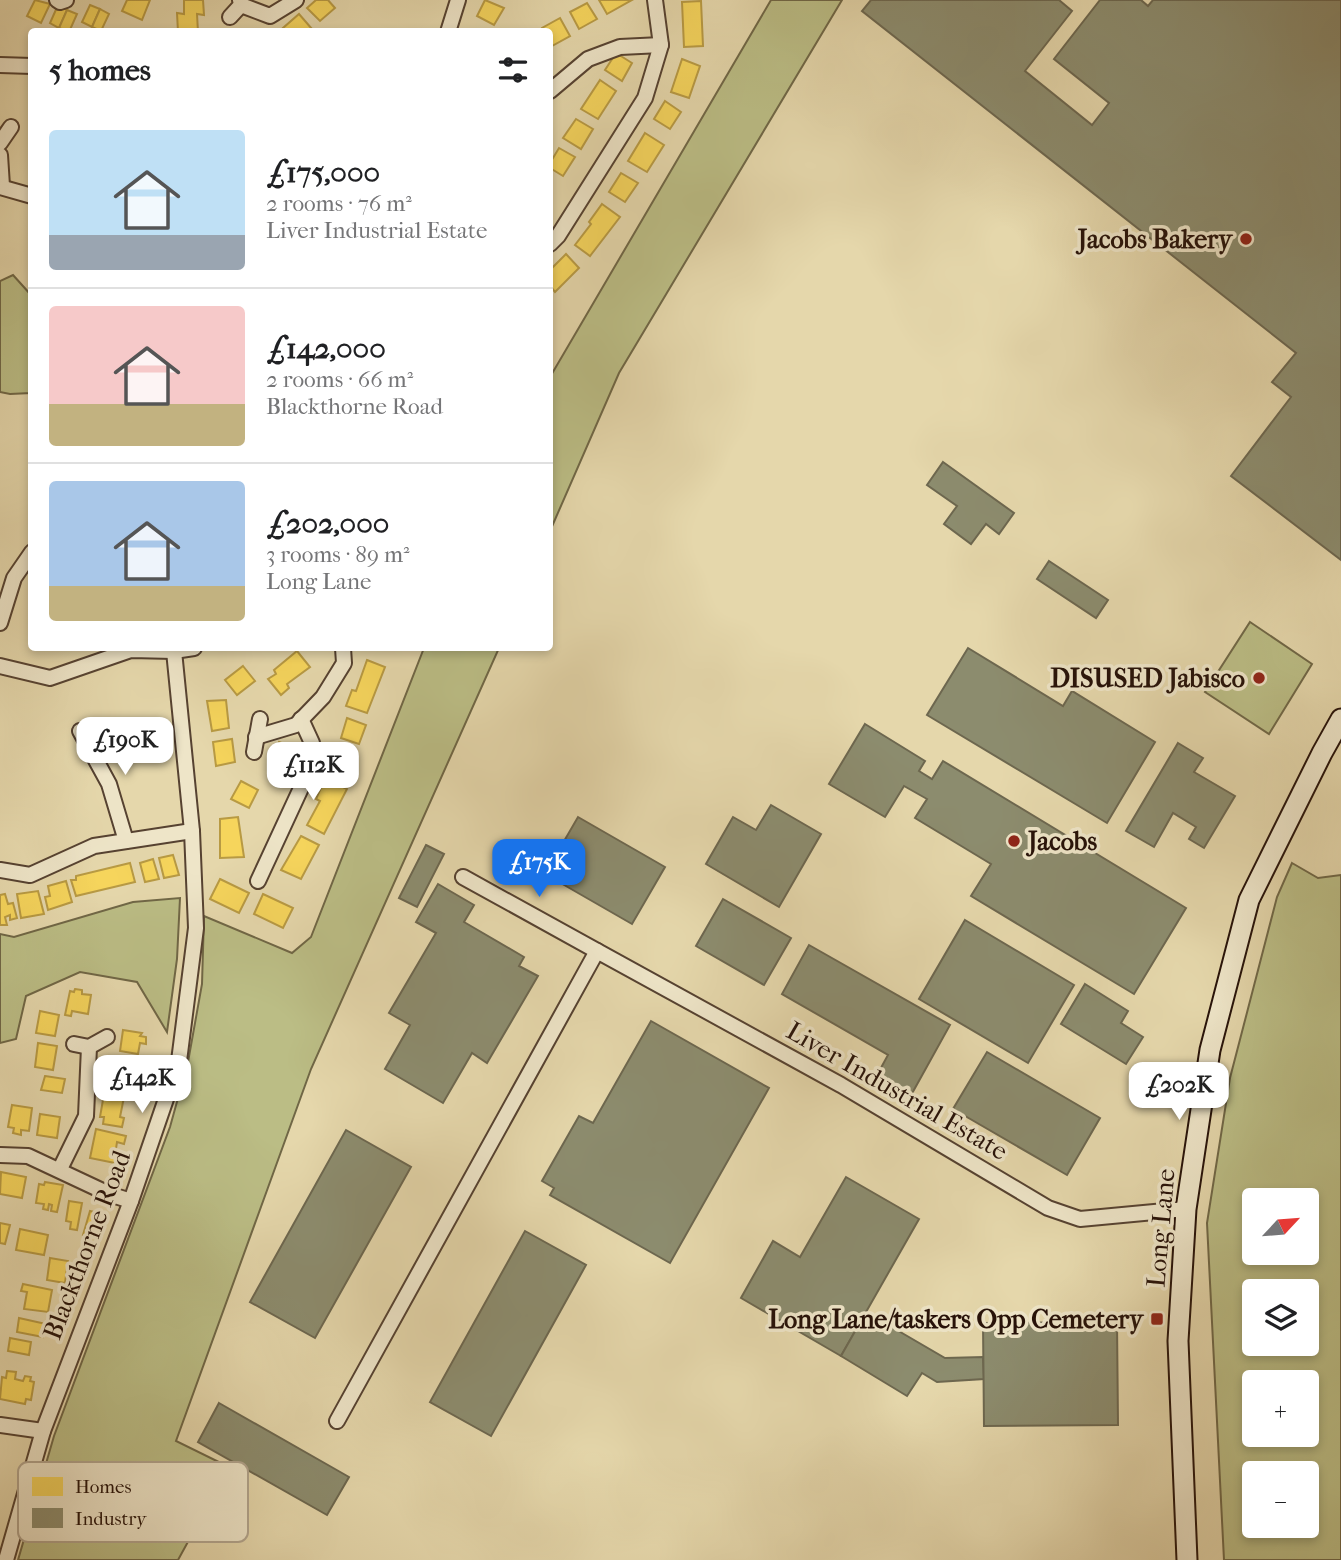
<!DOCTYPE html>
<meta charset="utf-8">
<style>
body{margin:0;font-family:"IM FELL French Canon",serif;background:#f6f6f6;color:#202124;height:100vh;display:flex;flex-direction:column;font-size:26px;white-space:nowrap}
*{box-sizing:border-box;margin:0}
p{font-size:23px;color:#757577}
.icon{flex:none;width:38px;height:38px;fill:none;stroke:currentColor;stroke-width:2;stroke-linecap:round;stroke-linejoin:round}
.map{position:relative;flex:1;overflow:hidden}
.details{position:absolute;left:28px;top:28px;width:525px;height:623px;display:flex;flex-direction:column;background:#fff;border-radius:7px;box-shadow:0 4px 10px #0003}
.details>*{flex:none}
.needle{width:46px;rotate:64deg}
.fabs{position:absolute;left:1242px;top:1188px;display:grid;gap:14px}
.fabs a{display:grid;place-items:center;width:77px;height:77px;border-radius:7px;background:#fff;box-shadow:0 4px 10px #0003;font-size:35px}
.price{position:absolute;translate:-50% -60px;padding:0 16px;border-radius:14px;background:#fff;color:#222;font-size:23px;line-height:46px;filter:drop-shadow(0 2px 4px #0008)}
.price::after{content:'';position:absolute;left:50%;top:42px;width:21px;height:16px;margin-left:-10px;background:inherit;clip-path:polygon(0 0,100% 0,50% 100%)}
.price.selected{background:#1a73e8;color:#fff}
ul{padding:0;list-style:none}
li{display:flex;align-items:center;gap:21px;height:175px;padding:0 21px}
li+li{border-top:2px solid #e0e0e0}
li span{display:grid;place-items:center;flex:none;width:196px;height:140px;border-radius:7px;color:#555}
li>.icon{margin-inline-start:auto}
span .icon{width:84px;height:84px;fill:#fffc;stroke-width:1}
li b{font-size:30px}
h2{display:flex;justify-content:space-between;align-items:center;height:84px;padding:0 21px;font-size:30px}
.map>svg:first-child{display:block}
.green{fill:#bbbd85;stroke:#706746;stroke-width:2;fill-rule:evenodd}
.homes{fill:#f6d55c;stroke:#b89a43;stroke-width:2}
.industry{fill:#8c8c6e;stroke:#6d674f;stroke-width:2}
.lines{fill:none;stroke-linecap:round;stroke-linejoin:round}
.minor-casing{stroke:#564231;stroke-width:18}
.secondary-casing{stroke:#261108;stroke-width:23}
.minor{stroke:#eee5c8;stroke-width:14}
.secondary{stroke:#eee5c8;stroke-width:19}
.poi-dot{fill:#8f2418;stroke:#eee5c8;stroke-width:2.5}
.labels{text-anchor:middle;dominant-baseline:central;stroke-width:7;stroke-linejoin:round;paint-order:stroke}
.poi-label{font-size:26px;font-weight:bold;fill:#261108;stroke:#eee5c8;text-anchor:end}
.street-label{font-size:26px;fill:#261108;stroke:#eee5c8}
.key{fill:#eee5c8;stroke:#b2a58e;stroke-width:2}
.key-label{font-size:19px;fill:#261108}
</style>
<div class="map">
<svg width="1341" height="1560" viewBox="0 0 1341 1560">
<rect width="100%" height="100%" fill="#e5d7ab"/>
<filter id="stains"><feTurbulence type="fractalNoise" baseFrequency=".00286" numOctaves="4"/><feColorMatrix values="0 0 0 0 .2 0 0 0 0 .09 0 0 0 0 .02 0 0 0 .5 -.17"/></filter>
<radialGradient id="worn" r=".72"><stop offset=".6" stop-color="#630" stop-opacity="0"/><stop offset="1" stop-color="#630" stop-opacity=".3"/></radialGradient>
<g class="green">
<path d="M771,0H842L619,373L550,531V377Z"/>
<path d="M13,275L31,295V393L10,394L0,392V281Z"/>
<path d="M1250,622L1312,664L1269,734L1205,692Z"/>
<path d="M424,648H499L311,1069L176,1441L229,1467L178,1560H18L54,1436L170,1127L188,1062L202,984L204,916L292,953L311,937Z"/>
<path d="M1292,863L1318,878L1341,875V1560H1224L1207,1223L1230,1078L1277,897ZM1307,1200V1253H1255V1200ZM1255,1292H1307V1344H1255ZM1307,1382V1435H1255V1382ZM1255,1474H1307V1526H1255Z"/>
<path d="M180,898L177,959L167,1032L137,982L80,972L26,996L16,1039L0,1043V934L14,937L133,902Z"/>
</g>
<g class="homes">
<path d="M35,0L50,4L41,23L27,16Z"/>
<path d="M127,0H150L142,20L122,11Z"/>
<path d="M184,0H203L204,15L197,14L198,32H178L177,13L184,14Z"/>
<path d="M316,0H328L335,8L320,21L307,8Z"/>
<path d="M485,0L504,8L494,25L477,16Z"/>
<path d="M599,0H632L607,14Z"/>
<path d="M701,1L703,46L684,47L682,2Z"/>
<path d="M587,3L597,19L579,29L570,12Z"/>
<path d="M58,5L67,10L59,28L50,23Z"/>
<path d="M90,5L100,9L92,27L82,22Z"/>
<path d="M100,9L109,14L101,31L92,27Z"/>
<path d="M67,10L77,14L69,32L59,28Z"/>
<path d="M299,14L312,29L309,32H286L283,28Z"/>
<path d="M560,18L570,36L552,46L550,32H543L542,28Z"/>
<path d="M616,53L632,63L622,81L605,70Z"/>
<path d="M682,59L700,66L689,98L671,92Z"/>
<path d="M600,80L616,91L598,119L581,109Z"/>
<path d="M665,101L681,112L670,129L654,119Z"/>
<path d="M576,119L593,129L581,149L563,138Z"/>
<path d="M645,133L664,145L647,172L628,161Z"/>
<path d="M559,148L575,157L563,176L550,168V163Z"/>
<path d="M621,173L638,183L625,202L609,192Z"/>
<path d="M602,204L620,217L590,256L575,245L591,224L589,222Z"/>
<path d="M566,254L579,268L555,292L550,286V270Z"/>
<path d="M297,651L310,667L287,684L289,688L281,695L268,679L276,674L274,670Z"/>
<path d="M367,660L385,667L367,713L346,706L352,690L356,691Z"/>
<path d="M243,666L255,681L237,695L225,680Z"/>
<path d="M226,700L229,728L212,731L207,701Z"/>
<path d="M347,718L366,725L359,744L341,738Z"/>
<path d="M232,739L235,762L216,766L213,742Z"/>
<path d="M279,742L298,749L292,767L272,760Z"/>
<path d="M339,749L356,756L349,775L331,769Z"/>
<path d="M325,778L347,789L324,834L307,825L320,801L316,799Z"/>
<path d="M241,781L258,790L249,808L231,799Z"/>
<path d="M238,817L244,857L220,858V819Z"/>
<path d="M301,836L319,845L301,879L281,870Z"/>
<path d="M173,855L179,875L164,878L159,858Z"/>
<path d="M153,859L159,879L145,882L140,863Z"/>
<path d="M130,863L135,882L76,896L71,880H76V876Z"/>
<path d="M220,879L249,893L239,913L210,899Z"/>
<path d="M66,881L72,902L48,910L45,897L50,896L48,886Z"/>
<path d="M38,891L44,914L21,918L17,894Z"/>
<path d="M5,894L8,904L13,903L17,918L10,920V915L5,917L7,925H0V895Z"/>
<path d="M263,894L293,908L283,928L254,914Z"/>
<path d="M75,989L82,990V994L91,995L88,1014L72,1011L71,1016L65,1015L70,991L74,992Z"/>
<path d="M40,1011L59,1015L55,1036L36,1033Z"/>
<path d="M123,1030L142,1033L140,1036L146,1037V1044L140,1043L138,1054L120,1051Z"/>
<path d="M38,1043L57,1046L53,1070L35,1067Z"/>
<path d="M111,1062L131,1065L127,1088L107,1085Z"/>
<path d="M45,1076L65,1079L62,1093L41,1090Z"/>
<path d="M104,1094L124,1097L120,1117L124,1118L122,1127L103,1124L104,1117H100Z"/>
<path d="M12,1105L32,1108L29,1131L21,1130V1135L13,1133L14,1128L8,1127Z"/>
<path d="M40,1114L60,1117L57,1138L37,1135Z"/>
<path d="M96,1129L126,1136L124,1144L117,1142L115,1155L121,1156L120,1164L90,1158Z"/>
<path d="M1,1172L26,1177L22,1198L0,1194Z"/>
<path d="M45,1182L63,1185L57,1212L51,1211L52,1205L49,1204L48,1210L43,1209L44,1204L36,1203L39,1184L44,1185Z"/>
<path d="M69,1201L82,1203L77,1230L70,1229L71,1222L66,1221Z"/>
<path d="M90,1211L104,1214L101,1227L104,1229L102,1236L91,1233L90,1237L83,1235Z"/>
<path d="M0,1223L10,1225L5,1244L0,1243Z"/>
<path d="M20,1229L48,1235L44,1255L16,1250Z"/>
<path d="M50,1258L68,1261L65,1283L47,1280Z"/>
<path d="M23,1284L52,1290L48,1312L24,1309L27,1292L21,1291Z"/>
<path d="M19,1318L46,1324L43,1337L17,1332Z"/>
<path d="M10,1338L31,1342L29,1355L8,1351Z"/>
<path d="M7,1371L16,1372L15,1379L23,1381L25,1376L31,1377L30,1381L34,1382L31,1400L26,1399L25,1404L0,1399L2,1377L6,1378Z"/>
</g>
<g class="industry">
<path d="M871,0H1059L1072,11L1025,71L1092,125L1109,103L1054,59L1100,0H1141L1148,6L1153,0H1341V560L1231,476L1291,397L1272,382L1296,353L862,11Z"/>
<path d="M943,462L1014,513L999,534L986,524L971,544L944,524L957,506L927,485Z"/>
<path d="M1049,561L1108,600L1096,618L1037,579Z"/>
<path d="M968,648L1063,706L1072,691L1155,742L1107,823L927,715Z"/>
<path d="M865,724L925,761L919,771L932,779L943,761L1186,908L1134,994L971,896L991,864L915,818L927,799L904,786L885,817L829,784Z"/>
<path d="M1178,743L1203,758L1194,772L1235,796L1204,848L1189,839L1196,827L1173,813L1154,847L1126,831Z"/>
<path d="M771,805L821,834L779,907L706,864L733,817L756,830Z"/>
<path d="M578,817L665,867L632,924L545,874Z"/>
<path d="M426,845L444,854L417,907L399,898Z"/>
<path d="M438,884L474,905L464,922L524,957L519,966L538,976L487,1063L472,1053L443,1103L385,1069L410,1025L389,1013L436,933L416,922Z"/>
<path d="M723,899L791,938L764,985L696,946Z"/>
<path d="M965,920L1074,985L1028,1063L919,999Z"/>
<path d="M809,945L950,1025L910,1097L876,1077L888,1055L782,994Z"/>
<path d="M1085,984L1128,1011L1121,1023L1143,1037L1126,1064L1061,1024Z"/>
<path d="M651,1021L769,1088L670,1263L550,1195L554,1188L542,1181L579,1116L593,1123Z"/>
<path d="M987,1052L1100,1118L1067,1175L953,1109Z"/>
<path d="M346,1130L411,1167L315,1338L250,1302Z"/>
<path d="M846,1177L919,1219L841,1356L741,1298L773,1241L800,1257Z"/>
<path d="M525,1231L586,1265L491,1436L430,1402Z"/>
<path d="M866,1312L945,1358L983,1357L984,1379L937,1382L922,1373L907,1396L841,1356Z"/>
<path d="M1117,1322L1118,1425L984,1426L983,1323Z"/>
<path d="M219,1403L349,1477L327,1515L198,1442Z"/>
</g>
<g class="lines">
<defs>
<g id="minor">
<path d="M57,0L60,2L66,0"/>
<path d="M241,5L270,16L296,0"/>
<path d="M230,17L241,5L240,0"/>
<path d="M448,32L458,0"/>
<path d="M0,65L32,66"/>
<path d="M550,91L588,59L620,47L661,45"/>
<path d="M0,143L11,127"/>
<path d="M0,155L2,186"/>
<path d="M0,187L32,196"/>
<path d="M550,244L558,236L645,98L661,45L655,0"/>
<path d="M0,623L14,578L32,552"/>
<path d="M0,666L50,678L131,650L174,651L194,648"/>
<path d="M80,731L109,784L126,841"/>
<path d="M256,737L296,725L323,697L344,663L343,648"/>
<path d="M254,752L260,719"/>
<path d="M0,870L30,875L94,846L192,831"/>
<path d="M463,877L597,951"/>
<path d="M258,881L308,773L312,743L301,719"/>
<path d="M74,1044L89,1047L107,1037"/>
<path d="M0,1155L28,1156L109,1194L131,1201"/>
<path d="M60,1169L86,1116L89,1047"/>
<path d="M337,1421L597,951L841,1085L1048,1208L1080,1219L1186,1209"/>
<path d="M0,1425L43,1431"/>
<path d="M6,1560L43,1431L131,1201L179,1061L196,928L192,831L174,651"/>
</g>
<path id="secondary" d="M1187,1560L1178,1341L1186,1209L1210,1050L1249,900L1322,753L1341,719"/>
</defs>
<use href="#minor" class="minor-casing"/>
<use href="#secondary" class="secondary-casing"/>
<use href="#minor" class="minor"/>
<use href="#secondary" class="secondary"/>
</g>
<g class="poi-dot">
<circle cx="1246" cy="239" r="7"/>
<circle cx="1259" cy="678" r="7"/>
<circle cx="1014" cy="841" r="7"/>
<rect x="1150" y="1312" width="14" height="14" rx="3.5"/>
</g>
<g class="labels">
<g class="poi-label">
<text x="1232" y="239">Jacobs Bakery</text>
<text x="1245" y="678">DISUSED Jabisco</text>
<text x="1028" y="841" text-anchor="start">Jacobs</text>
<text x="1143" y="1319">Long Lane/taskers Opp Cemetery</text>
</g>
<g class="street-label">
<text transform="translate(897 1091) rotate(30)">Liver Industrial Estate</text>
<text transform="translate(1161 1228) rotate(-85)">Long Lane</text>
<text transform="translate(87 1245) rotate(-69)">Blackthorne Road</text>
</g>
</g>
<rect x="18" y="1462" width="230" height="80" rx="10" class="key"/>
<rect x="32" y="1477" width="31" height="19" fill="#f6d55c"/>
<rect x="32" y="1508" width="31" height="20" fill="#8c8c6e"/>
<g class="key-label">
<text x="75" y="1493">Homes</text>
<text x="75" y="1525">Industry</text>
</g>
<rect width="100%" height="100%" filter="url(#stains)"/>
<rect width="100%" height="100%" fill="url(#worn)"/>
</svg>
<div class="fabs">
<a><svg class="needle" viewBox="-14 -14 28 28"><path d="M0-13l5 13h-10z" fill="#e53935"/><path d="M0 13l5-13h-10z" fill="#757577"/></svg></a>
<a><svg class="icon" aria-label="layers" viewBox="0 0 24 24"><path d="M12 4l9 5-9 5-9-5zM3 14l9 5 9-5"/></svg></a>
<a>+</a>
<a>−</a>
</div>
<b class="price" style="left:125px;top:777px">£190K</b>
<b class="price" style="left:313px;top:802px">£112K</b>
<b class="price selected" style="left:539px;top:899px">£175K</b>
<b class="price" style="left:142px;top:1115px">£142K</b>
<b class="price" style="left:1179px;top:1122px">£202K</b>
<section class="details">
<h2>5 homes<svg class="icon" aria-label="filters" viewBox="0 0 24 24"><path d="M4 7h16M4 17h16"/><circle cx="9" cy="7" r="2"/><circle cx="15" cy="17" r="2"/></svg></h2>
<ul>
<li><span style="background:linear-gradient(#bfe0f5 75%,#9aa5b1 0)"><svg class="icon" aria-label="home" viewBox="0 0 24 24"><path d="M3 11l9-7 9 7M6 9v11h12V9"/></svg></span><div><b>£175,000</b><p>2 rooms · 76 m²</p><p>Liver Industrial Estate</p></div></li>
<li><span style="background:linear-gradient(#f6c9c9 70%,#c2b280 0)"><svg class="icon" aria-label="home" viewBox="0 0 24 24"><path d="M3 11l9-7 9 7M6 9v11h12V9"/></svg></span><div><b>£142,000</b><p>2 rooms · 66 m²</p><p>Blackthorne Road</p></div></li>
<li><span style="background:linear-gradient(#a9c7e8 75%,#c2b280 0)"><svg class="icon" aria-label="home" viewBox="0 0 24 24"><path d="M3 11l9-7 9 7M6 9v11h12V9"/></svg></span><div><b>£202,000</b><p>3 rooms · 89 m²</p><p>Long Lane</p></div></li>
</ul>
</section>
</div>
